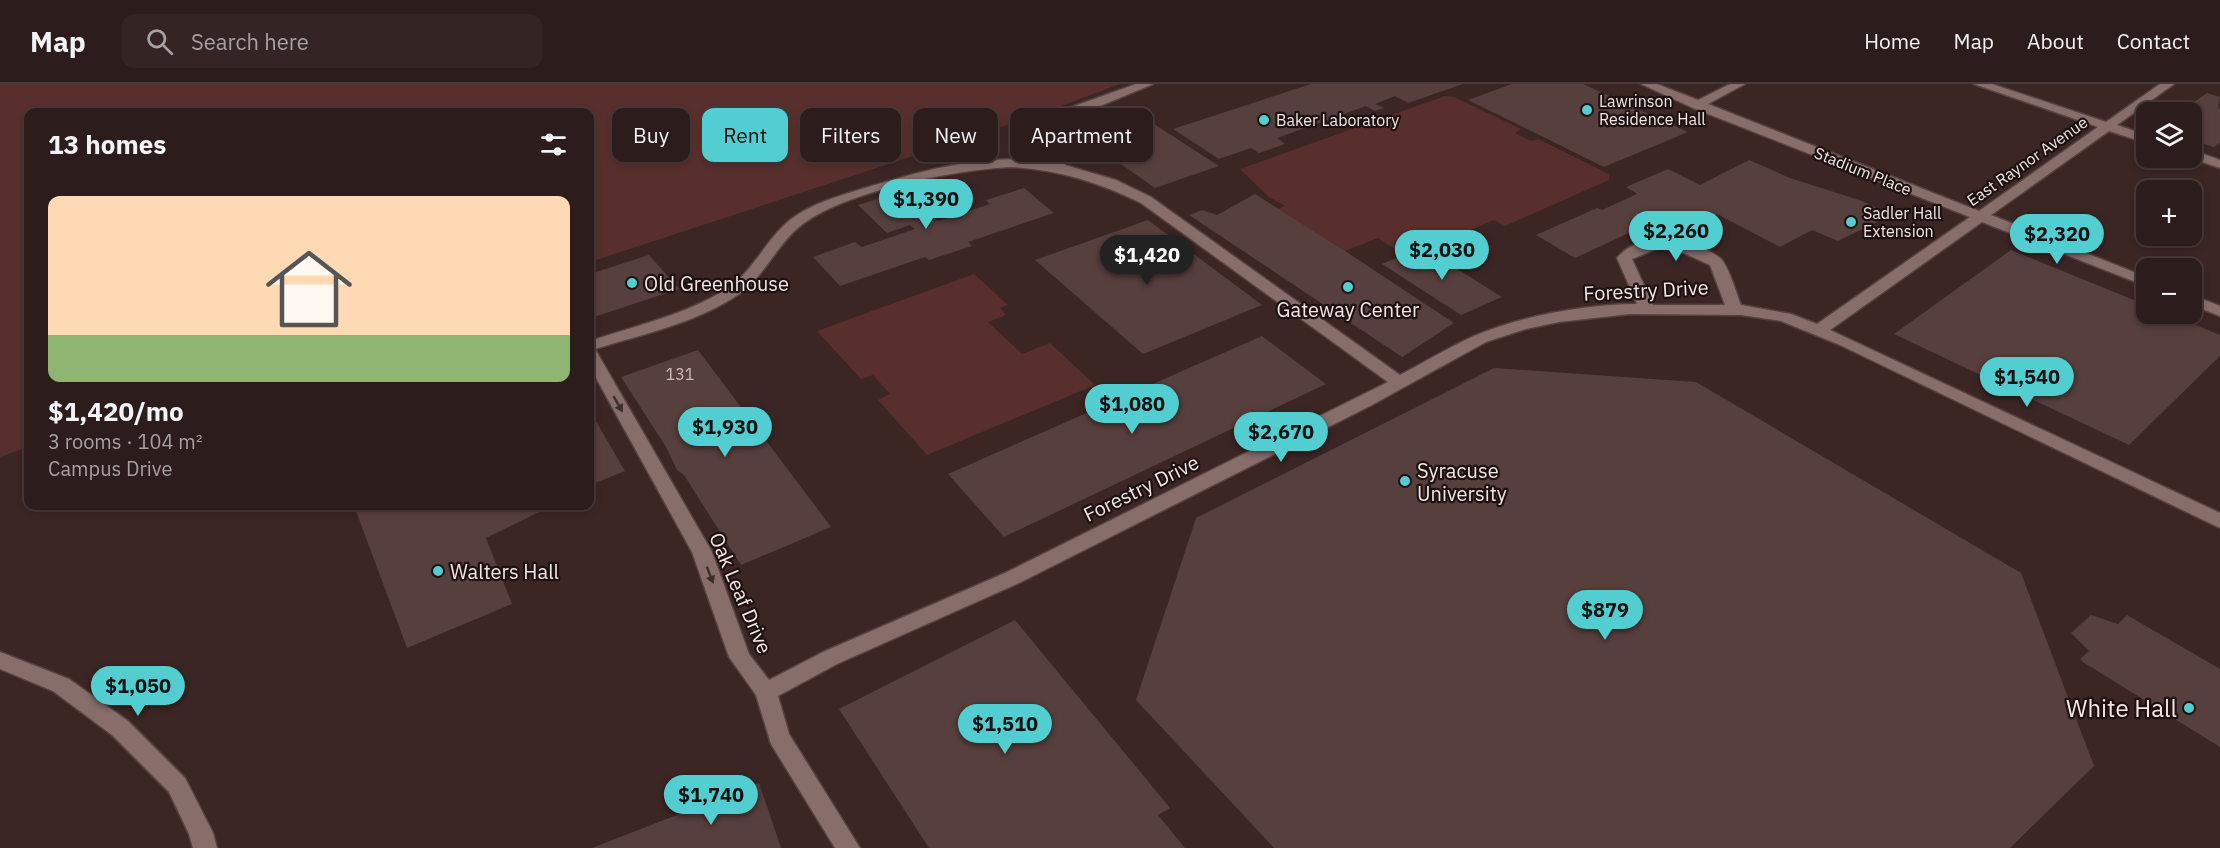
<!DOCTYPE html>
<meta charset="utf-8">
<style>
body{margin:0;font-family:"IBM Plex Sans",sans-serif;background:#342524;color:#f1f3f6;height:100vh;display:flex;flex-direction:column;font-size:22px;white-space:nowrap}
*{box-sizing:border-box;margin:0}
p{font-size:20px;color:#a6a1a3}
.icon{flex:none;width:33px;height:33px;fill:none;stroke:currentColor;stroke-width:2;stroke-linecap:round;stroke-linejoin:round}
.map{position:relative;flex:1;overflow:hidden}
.details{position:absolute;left:24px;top:24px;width:570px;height:402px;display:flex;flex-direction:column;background:#2c1c1b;border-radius:12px;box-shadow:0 3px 9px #0003,0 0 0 2px #483a3a}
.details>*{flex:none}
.guide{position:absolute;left:612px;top:24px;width:570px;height:54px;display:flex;gap:12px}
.controls{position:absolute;left:2136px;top:18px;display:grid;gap:12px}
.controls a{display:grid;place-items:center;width:66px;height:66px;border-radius:12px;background:#2c1c1b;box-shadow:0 3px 9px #0003,0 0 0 2px #483a3a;font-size:30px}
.price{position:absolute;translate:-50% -51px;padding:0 14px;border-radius:21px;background:#52cdd0;color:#111;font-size:20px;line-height:39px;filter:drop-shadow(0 2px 3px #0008)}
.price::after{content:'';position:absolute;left:50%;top:36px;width:18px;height:14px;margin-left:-9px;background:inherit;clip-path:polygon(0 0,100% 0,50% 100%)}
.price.selected{background:#222;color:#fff}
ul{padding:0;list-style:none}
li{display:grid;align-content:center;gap:12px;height:318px;padding:0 24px}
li+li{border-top:2px solid #483a3a}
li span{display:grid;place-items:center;height:186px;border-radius:12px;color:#555}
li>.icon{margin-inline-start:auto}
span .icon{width:108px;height:108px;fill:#fffc;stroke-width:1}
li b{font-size:26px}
h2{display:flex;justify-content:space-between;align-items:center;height:72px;padding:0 24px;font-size:26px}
.chip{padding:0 21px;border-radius:12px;background:#2c1c1b;box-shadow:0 3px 9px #0003,0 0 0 2px #483a3a;font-size:21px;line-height:54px}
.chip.selected{background:#52cdd0;color:#111}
header{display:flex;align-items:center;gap:36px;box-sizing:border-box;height:84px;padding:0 30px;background:#2c1c1b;border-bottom:2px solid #483a3a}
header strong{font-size:28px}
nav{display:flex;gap:33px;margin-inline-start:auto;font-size:21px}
.search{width:420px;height:54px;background:#342524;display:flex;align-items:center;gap:15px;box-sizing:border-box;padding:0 21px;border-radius:12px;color:#a6a1a3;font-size:22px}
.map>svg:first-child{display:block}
.green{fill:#582f2d}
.building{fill:#573f3d}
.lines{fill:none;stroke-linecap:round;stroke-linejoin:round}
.street-casing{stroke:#554241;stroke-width:3}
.street{fill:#876e6b;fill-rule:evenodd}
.oneway{fill:#3c2e2c}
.poi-dot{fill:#52cdd0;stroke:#1c1211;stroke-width:2}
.labels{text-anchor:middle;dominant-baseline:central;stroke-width:4.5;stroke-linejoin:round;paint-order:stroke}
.far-poi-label{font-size:16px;fill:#f5e6e4;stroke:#1c1211;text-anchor:start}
.far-street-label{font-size:16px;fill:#f5e6e4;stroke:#1c1211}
.number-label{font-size:16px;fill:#cebcba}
.poi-label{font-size:20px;fill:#f5e6e4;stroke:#1c1211;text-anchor:start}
.street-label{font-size:20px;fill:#f5e6e4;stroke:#1c1211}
.near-poi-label{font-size:24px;fill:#f5e6e4;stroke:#1c1211;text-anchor:end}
</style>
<header>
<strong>Map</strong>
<div class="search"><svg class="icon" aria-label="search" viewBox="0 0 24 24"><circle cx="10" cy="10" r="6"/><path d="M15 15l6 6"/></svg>Search here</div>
<nav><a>Home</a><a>Map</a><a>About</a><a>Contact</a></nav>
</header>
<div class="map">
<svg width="2220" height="764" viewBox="0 0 2220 764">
<rect width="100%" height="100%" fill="#3b2624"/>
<g class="green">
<path d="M0,0H1120L1026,35L590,178V28H28V363L0,373Z"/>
<path d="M1445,12L1454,13L1521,45L1515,49L1531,57L1538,55L1603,87L1609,91V96L1505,142L1494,136L1432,162L1421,160L1400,168L1378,154L1345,167L1278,125L1285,122L1269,113L1240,85Z"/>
<path d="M974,190L1008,221L1000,224L1006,231L988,238L1022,270L1050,259L1095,301L927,371L878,316L890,310L873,291L861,295L817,247Z"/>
</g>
<g class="building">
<path d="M1311,0H1463L1408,19L1395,12L1375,20L1384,24L1375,27L1366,22L1277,54L1285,60L1259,69L1251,64L1219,75L1173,45Z"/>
<path d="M1512,0H1583L1688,48L1604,83L1468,16Z"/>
<path d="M2207,9L2220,13L2218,24L2220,25V59L2214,63L2192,56V28H2180Z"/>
<path d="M1126,22L1219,82L1155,104L1065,41Z"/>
<path d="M1749,76L1790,94L1862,117L1891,131L1838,157L1812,146L1780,163L1717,130L1692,139L1672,129L1575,174L1536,151L1597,124L1602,126L1637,110L1626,103L1668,85L1700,101Z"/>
<path d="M925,100L956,126L934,134L938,137L990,120L986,116L1024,104L1054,129L968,158L972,162L929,176L925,173L840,202L813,173L855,158L862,163L915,145L910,141L887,149L858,121Z"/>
<path d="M1255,110L1345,167L1454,239L1402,273L1189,131L1202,126L1217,131Z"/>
<path d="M1148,136L1262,221L1143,270L1035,176Z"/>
<path d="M1422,163L1502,213L1461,231L1382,180Z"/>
<path d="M2011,166L2146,221V230H2168L2220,251V272L2129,361L1894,250Z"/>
<path d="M649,171L679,205L591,234L590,190Z"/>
<path d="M1262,252L1326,300L1004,453L948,390Z"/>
<path d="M698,266L831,443L741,481L684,391L677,386L666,363L621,293Z"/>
<path d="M1494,284L1696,298L2021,489L2094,682L2010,764H1274L1136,616L1196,434Z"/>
<path d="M590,327L625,387L590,401Z"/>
<path d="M371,422H552L486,454L512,520L407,564L356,427Z"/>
<path d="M2091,531L2118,540L2127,531L2220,585V663L2083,578L2080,575L2089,567L2071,549Z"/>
<path d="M1015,536L1170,724L1158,731L1185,764H929L839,625Z"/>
<path d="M759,699L781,764H592Z"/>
</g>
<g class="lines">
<defs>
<g id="street">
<path d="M1136,0H1153L1057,40L1055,47L1066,62L1065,81L1116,96L1151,113L1400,291C1425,278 1449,263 1474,252C1520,232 1587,220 1637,220L1617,174C1640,145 1694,154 1720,174C1728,180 1737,211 1741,221L1791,230L1817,240L1970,133L1693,24L1641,0H1657L1698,16L1730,0H1745L1708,20L1979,127L2098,43L1974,0H1992L2106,38L2160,0H2174L2117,41L2146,51V59L2109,47L1991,131L2146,193V202L1982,138L1830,246L2220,429V444L1840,261L1781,237L1741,231L1630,230L1559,238L1526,245L1486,258L1370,322L1019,499L837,580L778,612L789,650L860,764H835L771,660L756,611L729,573L692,468L590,283V257C635,242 684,231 725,206C753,189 765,156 790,136C812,119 839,112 865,104C925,86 990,67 1053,79L1054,62L1043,47L1045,38L1055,29ZM1011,83C1059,86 1098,98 1141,119L1388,298L1005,489L823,568L769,596L749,570L712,468L595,265C643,250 697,239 739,210C764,193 776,162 799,143C843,107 955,86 1011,83ZM1659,164L1677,166L1710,181L1725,221H1653L1632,175Z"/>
<path d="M2192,66L2220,76V84L2190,74Z"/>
<path d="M2192,211L2220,222V232L2192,221Z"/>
<path d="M0,568L69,595L128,637L185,694L213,749L217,764H193L189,750L169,708L112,651L53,607L0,585Z"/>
</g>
</defs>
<use href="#street" class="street-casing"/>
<use href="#street" class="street"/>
</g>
<defs><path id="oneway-solid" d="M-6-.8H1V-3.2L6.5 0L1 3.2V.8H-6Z" transform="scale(1.5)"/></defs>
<g class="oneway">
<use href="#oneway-solid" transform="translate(618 320) rotate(60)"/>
<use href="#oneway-solid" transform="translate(710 491) rotate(69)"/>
</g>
<g class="poi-dot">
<circle cx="1587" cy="26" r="6"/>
<circle cx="1264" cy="36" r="6"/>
<circle cx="1851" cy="138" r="6"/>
<circle cx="632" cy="199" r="6"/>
<circle cx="1348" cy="203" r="6"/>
<circle cx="1405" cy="397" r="6"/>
<circle cx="438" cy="487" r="6"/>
<circle cx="2189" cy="624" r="6"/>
</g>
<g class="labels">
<g class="far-poi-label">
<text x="1599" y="17">Lawrinson<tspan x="1599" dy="18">Residence Hall</tspan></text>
<text x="1276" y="36">Baker Laboratory</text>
<text x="1863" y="129">Sadler Hall<tspan x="1863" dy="18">Extension</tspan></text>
</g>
<g class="far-street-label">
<text transform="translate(2027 77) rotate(-35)">East Raynor Avenue</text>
<text transform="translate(1863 87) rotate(22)">Stadium Place</text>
</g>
<g class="number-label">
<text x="680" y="290">131</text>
</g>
<g class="poi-label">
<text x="644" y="199">Old Greenhouse</text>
<text x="1348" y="225" text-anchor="middle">Gateway Center</text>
<text x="1417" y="386">Syracuse<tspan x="1417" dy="23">University</tspan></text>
<text x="450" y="487">Walters Hall</text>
</g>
<g class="street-label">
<text transform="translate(1646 206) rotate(-3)">Forestry Drive</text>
<text transform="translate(1141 404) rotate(-26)">Forestry Drive</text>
<text transform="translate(741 509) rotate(67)">Oak Leaf Drive</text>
</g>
<g class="near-poi-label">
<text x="2177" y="624">White Hall</text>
</g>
</g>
</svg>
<div class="controls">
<a><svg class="icon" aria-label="layers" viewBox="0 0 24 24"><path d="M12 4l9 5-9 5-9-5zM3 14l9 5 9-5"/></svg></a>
<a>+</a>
<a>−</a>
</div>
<b class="price" style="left:926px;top:146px">$1,390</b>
<b class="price" style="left:1676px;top:178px">$2,260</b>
<b class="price" style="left:2057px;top:181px">$2,320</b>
<b class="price" style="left:1442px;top:197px">$2,030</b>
<b class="price selected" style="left:1147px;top:202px">$1,420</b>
<b class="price" style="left:2027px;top:324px">$1,540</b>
<b class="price" style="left:1132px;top:351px">$1,080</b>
<b class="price" style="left:725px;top:374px">$1,930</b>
<b class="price" style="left:1281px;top:379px">$2,670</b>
<b class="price" style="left:1605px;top:557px">$879</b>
<b class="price" style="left:138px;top:633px">$1,050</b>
<b class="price" style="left:1005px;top:671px">$1,510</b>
<b class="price" style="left:711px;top:742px">$1,740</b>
<div class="guide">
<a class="chip">Buy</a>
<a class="chip selected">Rent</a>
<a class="chip">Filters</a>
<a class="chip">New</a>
<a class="chip">Apartment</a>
</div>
<section class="details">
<h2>13 homes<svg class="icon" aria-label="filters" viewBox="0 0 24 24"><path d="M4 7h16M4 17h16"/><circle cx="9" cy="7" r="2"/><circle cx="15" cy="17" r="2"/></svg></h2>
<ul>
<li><span style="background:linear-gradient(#ffd9b3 75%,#8fb573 0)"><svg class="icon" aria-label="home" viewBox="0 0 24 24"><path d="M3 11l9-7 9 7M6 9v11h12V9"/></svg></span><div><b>$1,420/mo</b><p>3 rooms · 104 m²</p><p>Campus Drive</p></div></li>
</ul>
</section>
</div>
